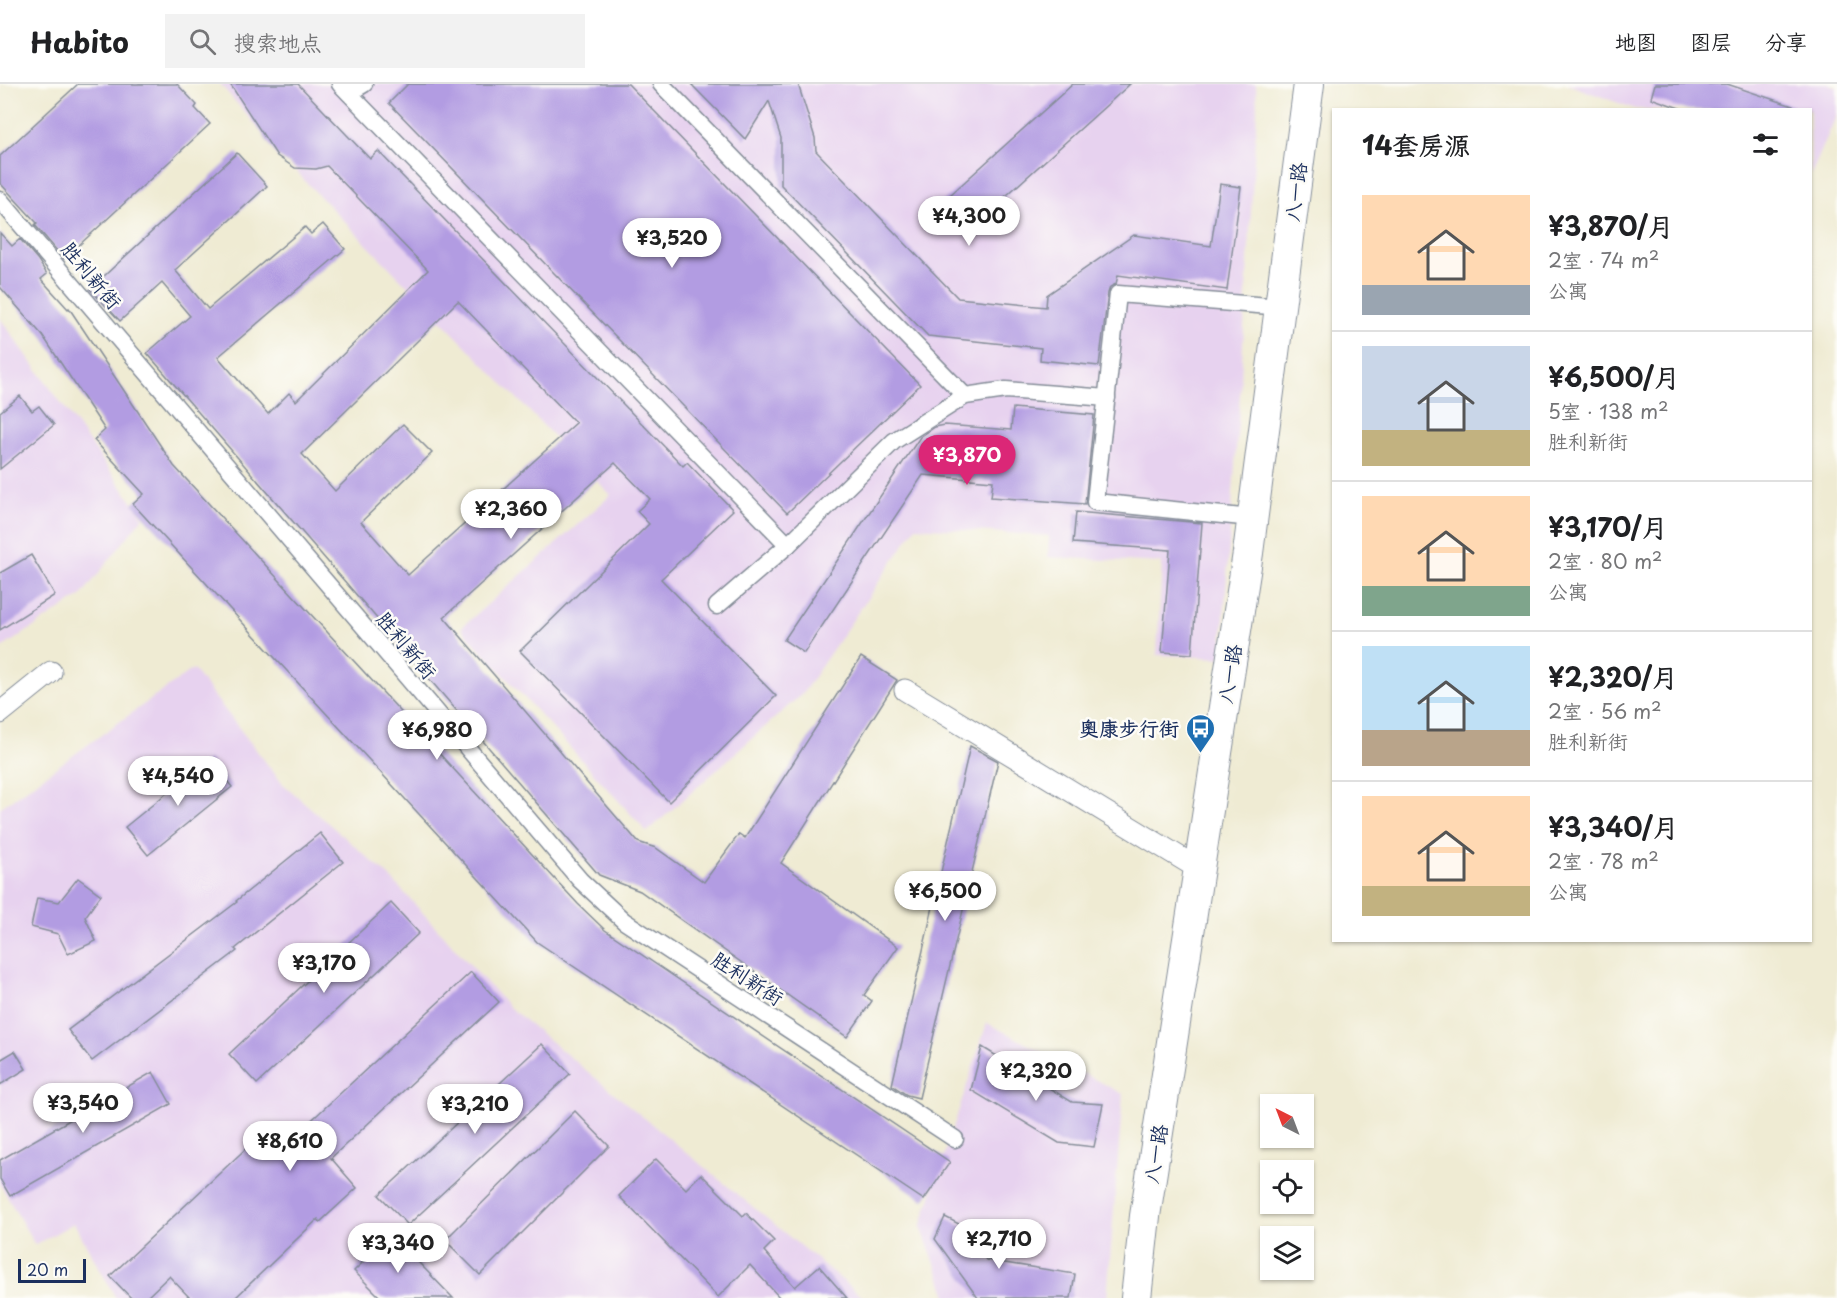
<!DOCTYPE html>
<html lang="zh">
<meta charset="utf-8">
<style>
body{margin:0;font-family:"Playpen Sans","LXGW WenKai TC",sans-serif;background:#f2f2f2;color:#202124;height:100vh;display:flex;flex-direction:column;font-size:22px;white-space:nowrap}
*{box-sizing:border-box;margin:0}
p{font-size:20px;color:#757577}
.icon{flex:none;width:33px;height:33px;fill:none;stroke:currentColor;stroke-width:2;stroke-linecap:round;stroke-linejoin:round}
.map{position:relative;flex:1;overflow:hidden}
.side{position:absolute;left:1332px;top:24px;width:480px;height:834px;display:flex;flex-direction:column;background:#fff;border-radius:0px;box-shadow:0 2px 4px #0004}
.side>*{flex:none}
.needle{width:39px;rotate:318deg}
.buttons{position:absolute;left:1260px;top:1010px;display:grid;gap:12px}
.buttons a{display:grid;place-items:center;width:54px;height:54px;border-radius:0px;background:#fff;box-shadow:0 2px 4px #0004;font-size:30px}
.scale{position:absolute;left:18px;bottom:15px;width:68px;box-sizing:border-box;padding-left:6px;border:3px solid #1b2f5e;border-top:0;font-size:16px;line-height:21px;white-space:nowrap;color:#1b2f5e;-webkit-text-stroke:4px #fdfcf7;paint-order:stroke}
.price{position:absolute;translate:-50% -51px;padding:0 14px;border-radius:21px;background:#fff;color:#222;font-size:20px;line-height:39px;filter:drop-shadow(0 2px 3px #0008)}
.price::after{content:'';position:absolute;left:50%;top:36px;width:18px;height:14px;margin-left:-9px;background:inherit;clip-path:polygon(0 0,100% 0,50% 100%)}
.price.on{background:#db2777;color:#fff}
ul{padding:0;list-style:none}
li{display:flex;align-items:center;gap:18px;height:150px;padding:0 30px}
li+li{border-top:2px solid #e0e0e0}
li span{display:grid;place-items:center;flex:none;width:168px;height:120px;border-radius:0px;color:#555}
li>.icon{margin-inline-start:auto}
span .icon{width:72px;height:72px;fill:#fffc;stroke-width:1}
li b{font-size:26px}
h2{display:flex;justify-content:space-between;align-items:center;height:72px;padding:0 30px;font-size:26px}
header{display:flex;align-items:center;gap:36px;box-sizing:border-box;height:84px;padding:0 30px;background:#fff;border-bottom:2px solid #e0e0e0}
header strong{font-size:28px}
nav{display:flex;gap:33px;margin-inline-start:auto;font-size:21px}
.search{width:420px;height:54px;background:#f2f2f2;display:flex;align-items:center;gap:15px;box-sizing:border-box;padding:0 21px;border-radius:0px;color:#757577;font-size:22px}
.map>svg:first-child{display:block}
.built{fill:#e7d2ef}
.building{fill:#b29ce2;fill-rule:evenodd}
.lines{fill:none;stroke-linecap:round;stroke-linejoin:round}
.pedestrian-casing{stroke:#858d98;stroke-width:19}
.minor-casing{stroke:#858d98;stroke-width:23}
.secondary-casing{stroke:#858d98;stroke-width:32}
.pedestrian{stroke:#fff;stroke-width:16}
.minor{stroke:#fff;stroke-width:21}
.secondary{stroke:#fff;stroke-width:30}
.labels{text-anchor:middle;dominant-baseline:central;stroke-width:5;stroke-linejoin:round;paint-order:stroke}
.street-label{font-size:20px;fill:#1b2f5e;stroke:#fdfcf7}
.poi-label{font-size:20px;font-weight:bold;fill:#1b2f5e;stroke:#fdfcf7;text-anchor:end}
</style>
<header>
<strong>Habito</strong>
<div class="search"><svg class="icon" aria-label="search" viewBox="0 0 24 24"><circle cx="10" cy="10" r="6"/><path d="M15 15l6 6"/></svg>搜索地点</div>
<nav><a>地图</a><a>图层</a><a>分享</a></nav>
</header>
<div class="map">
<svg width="1837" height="1214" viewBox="0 0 1837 1214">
<rect width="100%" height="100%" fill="#fdfcf7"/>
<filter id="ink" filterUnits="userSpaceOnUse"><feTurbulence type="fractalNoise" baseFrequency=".0167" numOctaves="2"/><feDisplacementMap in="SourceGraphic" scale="12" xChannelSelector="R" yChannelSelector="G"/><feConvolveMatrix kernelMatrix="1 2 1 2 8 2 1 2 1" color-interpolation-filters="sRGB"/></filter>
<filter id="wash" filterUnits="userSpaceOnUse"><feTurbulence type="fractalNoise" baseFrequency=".008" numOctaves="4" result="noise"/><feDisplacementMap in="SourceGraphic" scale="24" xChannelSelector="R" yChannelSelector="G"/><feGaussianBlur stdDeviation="1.35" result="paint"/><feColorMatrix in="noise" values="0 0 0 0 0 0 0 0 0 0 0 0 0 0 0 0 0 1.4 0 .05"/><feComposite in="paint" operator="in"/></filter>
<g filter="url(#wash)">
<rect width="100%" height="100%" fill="#efebd3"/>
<g class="built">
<path d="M220,0H1256L1257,26L1240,311L1221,574L1157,571L1162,479L1048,473L1049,452L916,443L803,609L647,748L461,544L611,411L306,98Z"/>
<path d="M1567,0H1829L1837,3V30L1811,91L1810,26L1635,25Z"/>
<path d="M0,234L143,433L81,512L0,565Z"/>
<path d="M193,585L282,699L389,792L510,924L864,1214H116L74,1139L35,1161L0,1100V724Z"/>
<path d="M987,939L1123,1010L1107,1214H948L921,1143Z"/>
</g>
<g id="blocks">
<g class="building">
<path d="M78,0H177L197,21L195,24L210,40L64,175L35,141L37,139L0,99V72Z"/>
<path d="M230,0H298L370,75L378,67L683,382L687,378L733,426L661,495L776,612L669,718L520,567L649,440L637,427L650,415L615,379L444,533L638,758L656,764L704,798L739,750L745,754L861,573L897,596L781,779L898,863L864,911L872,917L847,953L640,807L599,791L147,269L190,232L162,199L120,237L90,205L237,69L267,102L175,186L208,225L305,143L311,150L323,140L345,165L218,273L268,330L289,309L296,317L428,186L327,82L316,85L295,84L277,72ZM458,217L576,339L408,491L361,438L432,369L403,340L335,407L302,370Z"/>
<path d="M408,0H628L920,301L787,429L389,19Z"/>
<path d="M691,0H798L815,54L816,67L958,214L1046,223L1047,211L1134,151L1211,162L1220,100L1241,103L1227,206L1118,191L1116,200L1110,203L1108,209L1099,282L1040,276L1041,264L928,252L781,101V54L769,17L745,55Z"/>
<path d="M1073,0H1130L965,149L939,121Z"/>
<path d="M1655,0H1727L1793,22V26H1685L1651,14Z"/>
<path d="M0,149L12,162L20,155L38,176L47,190L41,195L68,225L69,224L174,382L578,820L605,846L950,1078L924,1116L537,858L133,420L144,410L94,356L105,346L43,252L0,203Z"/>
<path d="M20,312L32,327L39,322L54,341L0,385V328Z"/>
<path d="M1013,324L1094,331L1085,420L991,413L993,397L923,391L804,569L784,556L920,353L935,343L945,341L1011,346Z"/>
<path d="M1076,428L1202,439L1192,570L1162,568L1170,466L1073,459Z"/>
<path d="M31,471L55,511L0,546V489Z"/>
<path d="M970,662L998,677L919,1014L907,1011L892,1001Z"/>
<path d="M209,675L232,703L148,771L125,743Z"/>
<path d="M320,749L343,778L235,865L237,867L92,977L68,946L237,818L236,817Z"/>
<path d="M78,794L101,811L85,833L96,857L68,870L58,850L31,843L37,814L59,818Z"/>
<path d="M391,819L419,849L257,1000L229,970Z"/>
<path d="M471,888L499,918L331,1074L357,1104L320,1138L318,1135L235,1214H190L169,1192L146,1214H131L110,1192L272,1040L288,1058Z"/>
<path d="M542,960L570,990L408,1141L379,1111Z"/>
<path d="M982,963L1072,1018L1103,1020L1094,1063L1059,1059L971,1006Z"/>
<path d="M15,967L26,985L0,1001V976Z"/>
<path d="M153,988L171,1020L10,1112L0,1095V1076Z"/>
<path d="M575,1027L609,1062L480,1191L445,1156Z"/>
<path d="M656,1075L686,1105L701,1090L743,1132L746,1129L774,1157L764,1167L795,1203L819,1182L847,1214H780L750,1181L718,1213L619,1112Z"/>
<path d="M945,1133L965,1143L986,1176L1075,1190L1071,1214H978L935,1155Z"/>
<path d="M391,1150L453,1214H381L354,1187Z"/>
</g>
</g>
</g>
<g filter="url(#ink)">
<use href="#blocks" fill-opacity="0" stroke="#858d98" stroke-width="1.5"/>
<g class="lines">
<defs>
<g id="pedestrian">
<path d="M340,0L788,461"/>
<path d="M661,0L965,312"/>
<path d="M349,9L364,0"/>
<path d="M0,116L580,796L624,837L955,1055"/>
<path d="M1252,434L1095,418L1118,210L1281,223"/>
<path d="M717,522L788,461L894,357L965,312L1006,306L1107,314"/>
</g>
<g id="minor">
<path d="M905,606L1199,785"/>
<path d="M0,629L51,588"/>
</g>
<path id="secondary" d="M1136,1214L1145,1132L1248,469L1309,0"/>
</defs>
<use href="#pedestrian" class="pedestrian-casing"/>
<use href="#minor" class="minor-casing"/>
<use href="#secondary" class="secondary-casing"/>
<use href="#pedestrian" class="pedestrian"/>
<use href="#minor" class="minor"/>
<use href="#secondary" class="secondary"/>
</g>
</g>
<defs>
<symbol id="bus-pin" viewBox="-11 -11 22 30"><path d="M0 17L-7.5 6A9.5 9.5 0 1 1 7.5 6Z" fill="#1f6fb2" stroke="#fdfcf7"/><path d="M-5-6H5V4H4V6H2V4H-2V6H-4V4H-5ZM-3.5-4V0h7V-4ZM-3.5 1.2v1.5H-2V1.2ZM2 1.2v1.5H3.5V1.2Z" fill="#fff"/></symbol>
</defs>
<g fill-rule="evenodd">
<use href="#bus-pin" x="1184" y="628" width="33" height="45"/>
</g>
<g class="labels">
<g class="street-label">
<text transform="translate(1295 108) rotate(-83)">八一路</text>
<text transform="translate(92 191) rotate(50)">胜利新街</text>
<text transform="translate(407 561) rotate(50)">胜利新街</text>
<text transform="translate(1229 590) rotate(-81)">八一路</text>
<text transform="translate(748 894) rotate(33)">胜利新街</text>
<text transform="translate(1155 1070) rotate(-81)">八一路</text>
</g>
<g class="poi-label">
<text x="1179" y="644">奥康步行街</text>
</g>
</g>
</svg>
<div class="buttons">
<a><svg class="needle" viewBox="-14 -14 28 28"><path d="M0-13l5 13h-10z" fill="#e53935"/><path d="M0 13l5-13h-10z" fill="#757577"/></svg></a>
<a><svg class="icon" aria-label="locate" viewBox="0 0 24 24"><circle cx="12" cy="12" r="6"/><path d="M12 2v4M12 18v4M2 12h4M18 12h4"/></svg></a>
<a><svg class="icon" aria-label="layers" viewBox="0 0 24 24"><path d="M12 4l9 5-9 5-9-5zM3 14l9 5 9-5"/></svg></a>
</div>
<div class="scale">20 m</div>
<b class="price" style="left:969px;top:163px">¥4,300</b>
<b class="price" style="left:672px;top:185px">¥3,520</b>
<b class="price on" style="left:967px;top:402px">¥3,870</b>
<b class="price" style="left:511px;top:456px">¥2,360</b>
<b class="price" style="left:437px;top:677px">¥6,980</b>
<b class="price" style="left:178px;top:723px">¥4,540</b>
<b class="price" style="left:945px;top:838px">¥6,500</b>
<b class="price" style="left:324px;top:910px">¥3,170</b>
<b class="price" style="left:1036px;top:1018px">¥2,320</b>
<b class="price" style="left:83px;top:1050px">¥3,540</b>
<b class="price" style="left:475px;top:1051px">¥3,210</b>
<b class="price" style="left:290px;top:1088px">¥8,610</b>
<b class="price" style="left:999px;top:1186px">¥2,710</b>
<b class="price" style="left:398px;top:1190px">¥3,340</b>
<section class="side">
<h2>14套房源<svg class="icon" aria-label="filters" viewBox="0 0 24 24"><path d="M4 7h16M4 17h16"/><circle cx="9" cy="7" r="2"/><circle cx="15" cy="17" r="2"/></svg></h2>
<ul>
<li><span style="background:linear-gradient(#ffd9b3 75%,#9aa5b1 0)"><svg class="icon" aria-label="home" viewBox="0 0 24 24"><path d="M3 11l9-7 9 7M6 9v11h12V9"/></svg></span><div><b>¥3,870/月</b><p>2室 · 74 m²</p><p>公寓</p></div></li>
<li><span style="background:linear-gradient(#c9d6e8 70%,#c2b280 0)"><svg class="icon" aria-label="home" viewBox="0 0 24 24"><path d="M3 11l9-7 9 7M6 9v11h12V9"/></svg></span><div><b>¥6,500/月</b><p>5室 · 138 m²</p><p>胜利新街</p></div></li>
<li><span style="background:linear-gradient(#ffd9b3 75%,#7fa58c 0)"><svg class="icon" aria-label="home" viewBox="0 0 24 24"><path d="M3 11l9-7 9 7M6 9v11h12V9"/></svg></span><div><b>¥3,170/月</b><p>2室 · 80 m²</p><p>公寓</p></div></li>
<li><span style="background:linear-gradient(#bfe0f5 70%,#b9a48a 0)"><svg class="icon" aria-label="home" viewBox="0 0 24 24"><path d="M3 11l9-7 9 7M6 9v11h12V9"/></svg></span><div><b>¥2,320/月</b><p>2室 · 56 m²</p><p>胜利新街</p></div></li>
<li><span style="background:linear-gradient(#ffd9b3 75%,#c2b280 0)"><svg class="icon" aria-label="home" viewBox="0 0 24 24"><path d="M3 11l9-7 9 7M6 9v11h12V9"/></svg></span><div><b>¥3,340/月</b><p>2室 · 78 m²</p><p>公寓</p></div></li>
</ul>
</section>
</div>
